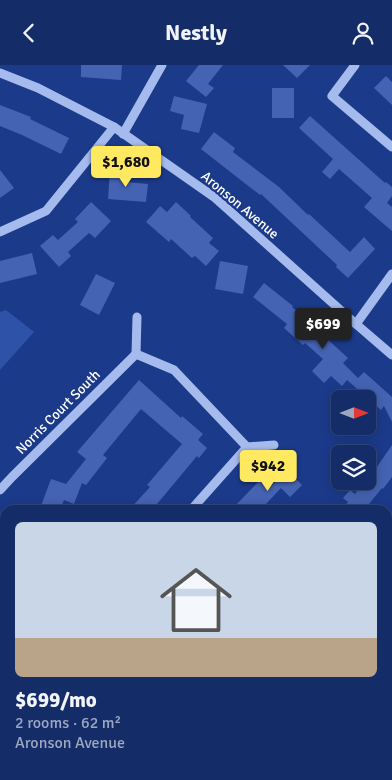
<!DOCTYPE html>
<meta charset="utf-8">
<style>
body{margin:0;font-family:Signika,sans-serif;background:#1d346e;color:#f1f3f6;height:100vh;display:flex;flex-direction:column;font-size:19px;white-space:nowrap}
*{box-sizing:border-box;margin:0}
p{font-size:16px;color:#9da7c0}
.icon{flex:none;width:28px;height:28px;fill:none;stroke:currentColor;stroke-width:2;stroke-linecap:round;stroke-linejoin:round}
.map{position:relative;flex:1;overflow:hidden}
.side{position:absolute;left:0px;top:440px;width:392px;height:275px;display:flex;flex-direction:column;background:#142c68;border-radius:15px 15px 0 0;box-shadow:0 2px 12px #0003,0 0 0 1px #33487c}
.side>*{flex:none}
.needle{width:32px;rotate:90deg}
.fabs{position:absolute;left:331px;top:325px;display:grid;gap:10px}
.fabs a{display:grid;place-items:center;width:45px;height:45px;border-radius:8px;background:#142c68;box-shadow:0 2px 12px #0003,0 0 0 1px #33487c;font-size:25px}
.price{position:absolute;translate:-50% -42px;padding:0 11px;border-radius:5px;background:#fee961;color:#111;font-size:16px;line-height:32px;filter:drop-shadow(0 1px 2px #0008)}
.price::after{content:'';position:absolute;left:50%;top:30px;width:15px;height:11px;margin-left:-8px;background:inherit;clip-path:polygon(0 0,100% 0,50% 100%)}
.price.active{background:#222;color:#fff}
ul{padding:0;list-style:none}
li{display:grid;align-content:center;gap:10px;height:265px;padding:0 15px}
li+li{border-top:1px solid #33487c}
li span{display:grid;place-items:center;height:155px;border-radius:8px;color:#555}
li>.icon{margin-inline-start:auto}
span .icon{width:90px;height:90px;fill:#fffc;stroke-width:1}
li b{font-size:21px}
header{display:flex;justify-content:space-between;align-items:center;height:65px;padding:0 15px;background:#142c68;font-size:22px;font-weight:700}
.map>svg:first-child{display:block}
.green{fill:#2e52a8}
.building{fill:#4463b2}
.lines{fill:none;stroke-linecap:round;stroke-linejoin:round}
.minor{stroke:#a5baed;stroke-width:9}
.labels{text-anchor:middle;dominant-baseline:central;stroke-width:4.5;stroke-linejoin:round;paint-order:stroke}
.street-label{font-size:14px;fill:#fff;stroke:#1b3a8a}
</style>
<header><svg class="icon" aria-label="back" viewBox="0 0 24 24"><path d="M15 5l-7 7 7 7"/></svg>Nestly<svg class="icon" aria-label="person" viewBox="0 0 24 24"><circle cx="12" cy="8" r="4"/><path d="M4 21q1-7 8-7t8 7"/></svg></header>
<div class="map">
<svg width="392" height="715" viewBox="0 0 392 715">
<rect width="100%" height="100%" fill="#1b3a8a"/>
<path class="green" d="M6,245L34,267L0,305V247Z"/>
<g class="building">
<path d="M81,0H122L121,15L81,12Z"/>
<path d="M199,0H223L208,19L214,23L206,32L186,16Z"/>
<path d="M283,0H310L297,13Z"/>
<path d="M386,11L392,17V40L374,23Z"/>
<rect x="272" y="23" width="22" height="30"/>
<path d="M174,31L207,39L199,68L181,64L184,50L170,46Z"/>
<path d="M0,40L31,52L30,54L69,73L61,89L22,70L0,61Z"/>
<path d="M310,51L385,118L386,117L392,122V131L387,138L392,142V166L364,142L372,133L339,104L330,114L322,107L333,94L299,63Z"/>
<path d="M214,67L235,83L233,87L279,122L308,150L309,149L350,187L364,172L375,184L348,213L336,202L337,200L261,129L260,130L201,84Z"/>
<path d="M0,105L14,123L0,133Z"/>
<path d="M110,105L126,106V117L148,119L146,137L108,134Z"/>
<path d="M91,137L111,156L95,173L89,168L68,187L71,191L59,202L40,181L53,170L58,175L78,157L75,154Z"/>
<path d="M176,137L191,151L190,152L213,173L209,178L219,186L206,201L195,191L192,193L171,174L169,177L146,157L160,141L167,147Z"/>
<path d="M32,188L37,209L0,218V196Z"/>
<path d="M220,196L248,201L243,229L215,224Z"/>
<path d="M96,209L115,218L99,250L80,240Z"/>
<path d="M264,218L293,241L292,242L348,293L343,298L358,313L364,307L392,332V357L384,341L381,345L347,315L342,321L331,311L324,318L312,306L323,294L305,278L303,280L284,263L287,259L253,232Z"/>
<path d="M139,315L181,353L182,351L203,369L198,375L207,383L199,393L197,391L152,445H129L150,422L147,420L182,379L141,344L103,390L107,393L86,420L82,418L74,439L64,435L60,445H53L41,441L51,414L66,419L86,394L77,387Z"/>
<path d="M392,380V412L383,424L382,423L364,445H341L348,437L343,433L350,425L355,429L361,420L363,421L368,416V415Z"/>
<path d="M291,402L297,408L293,411L302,420L290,432L281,423L266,439L272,445H231L262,413L270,422Z"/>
</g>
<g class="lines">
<g class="minor">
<path d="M355,0L332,31L392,82"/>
<path d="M0,8L38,23L114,62L214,132L356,259L392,290"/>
<path d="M123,69L162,0"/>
<path d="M0,167L46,146L114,62"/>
<path d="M356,259L392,209"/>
<path d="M136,289L174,305L247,382"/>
<path d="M136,289L137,252"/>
<path d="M247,382L274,380"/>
<path d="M0,425L12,412L136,289"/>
<path d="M191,445L247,382"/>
<path d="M388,474L392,469"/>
<path d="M0,621L5,625"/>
<path d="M0,662L5,657"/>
<path d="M177,715L184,710"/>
</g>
</g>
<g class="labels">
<g class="street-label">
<text transform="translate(240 140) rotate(40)">Aronson Avenue</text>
<text transform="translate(58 347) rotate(-45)">Norris Court South</text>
</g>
</g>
</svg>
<div class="fabs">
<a><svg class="needle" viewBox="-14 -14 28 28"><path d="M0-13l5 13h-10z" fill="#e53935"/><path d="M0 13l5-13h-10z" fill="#9da7c0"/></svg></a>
<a><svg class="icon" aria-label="layers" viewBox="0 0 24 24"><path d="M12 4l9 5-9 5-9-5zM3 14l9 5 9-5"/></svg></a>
</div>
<b class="price" style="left:126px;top:123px">$1,680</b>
<b class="price active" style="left:323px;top:285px">$699</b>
<b class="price" style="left:268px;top:427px">$942</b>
<section class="side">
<ul>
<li><span style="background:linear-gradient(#c9d6e8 75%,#b9a48a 0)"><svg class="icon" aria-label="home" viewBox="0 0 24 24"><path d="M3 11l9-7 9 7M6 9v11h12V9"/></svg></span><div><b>$699/mo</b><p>2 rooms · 62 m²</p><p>Aronson Avenue</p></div></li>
</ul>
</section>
</div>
